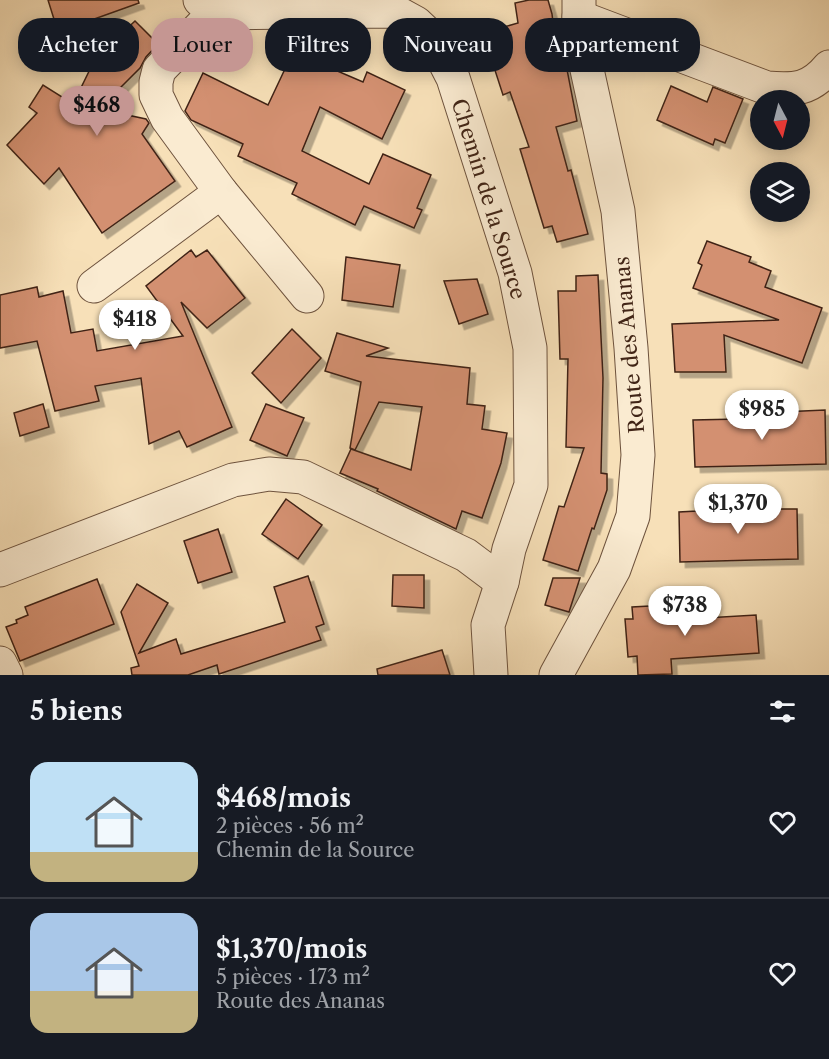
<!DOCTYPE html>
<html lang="fr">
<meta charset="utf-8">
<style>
body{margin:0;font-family:"Libre Caslon Text",serif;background:#20242c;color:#f1f3f6;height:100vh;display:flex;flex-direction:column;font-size:22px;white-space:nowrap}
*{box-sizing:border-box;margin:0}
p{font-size:20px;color:#9ea1a6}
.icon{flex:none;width:33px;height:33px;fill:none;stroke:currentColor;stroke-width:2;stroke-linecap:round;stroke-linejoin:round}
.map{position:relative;height:675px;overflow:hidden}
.sheet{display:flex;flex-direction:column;background:#171b24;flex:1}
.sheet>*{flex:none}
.hud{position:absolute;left:18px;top:18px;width:794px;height:54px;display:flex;gap:12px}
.needle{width:39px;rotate:173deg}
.buttons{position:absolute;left:750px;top:90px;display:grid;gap:12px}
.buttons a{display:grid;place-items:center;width:60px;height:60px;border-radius:50%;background:#171b24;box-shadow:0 3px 15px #0003;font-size:30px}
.price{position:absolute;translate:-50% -51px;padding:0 14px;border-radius:21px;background:#fff;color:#222;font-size:20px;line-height:39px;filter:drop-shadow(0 2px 3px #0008)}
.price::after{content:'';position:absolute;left:50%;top:36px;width:18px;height:14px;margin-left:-9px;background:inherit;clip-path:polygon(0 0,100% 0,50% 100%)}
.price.selected{background:#c59692;color:#111}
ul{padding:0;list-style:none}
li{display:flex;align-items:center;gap:18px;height:150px;padding:0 30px}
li+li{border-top:2px solid #363941}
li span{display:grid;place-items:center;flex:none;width:168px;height:120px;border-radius:18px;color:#555}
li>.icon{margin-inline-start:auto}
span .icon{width:72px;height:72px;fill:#fffc;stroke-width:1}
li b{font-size:26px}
h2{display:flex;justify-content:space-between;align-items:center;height:72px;padding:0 30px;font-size:26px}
.tag{padding:0 21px;border-radius:24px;background:#171b24;box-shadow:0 3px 15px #0003;font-size:21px;line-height:54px}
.tag.selected{background:#c59692;color:#111}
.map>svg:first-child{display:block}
.building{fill:#d39071;stroke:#402416;stroke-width:1.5;filter:url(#shadow)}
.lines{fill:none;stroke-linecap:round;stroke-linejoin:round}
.minor-casing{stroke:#6e533e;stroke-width:35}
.minor{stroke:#faebd1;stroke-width:33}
.labels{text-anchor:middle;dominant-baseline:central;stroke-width:5;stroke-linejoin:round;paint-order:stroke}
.street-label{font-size:21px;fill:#402416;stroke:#faebd1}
</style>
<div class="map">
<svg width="829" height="675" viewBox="0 0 829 675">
<defs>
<filter id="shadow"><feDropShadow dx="5.5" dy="5.5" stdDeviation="0" flood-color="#0004"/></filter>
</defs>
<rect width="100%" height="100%" fill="#f7e0b8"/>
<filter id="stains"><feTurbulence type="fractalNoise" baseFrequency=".00333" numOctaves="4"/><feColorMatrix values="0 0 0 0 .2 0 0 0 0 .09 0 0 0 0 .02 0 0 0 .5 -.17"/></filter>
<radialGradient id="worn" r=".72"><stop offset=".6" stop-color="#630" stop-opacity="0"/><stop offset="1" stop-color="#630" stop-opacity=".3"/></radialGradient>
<g class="building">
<path d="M48,0H138L139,3L58,32Z"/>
<path d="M529,0H548L552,14L557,57L564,54L577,121L556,127L568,171L571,170L588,234L557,242L552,226L544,228L520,149L529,147L510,92L503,95L492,61L498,59L490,31L518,23L515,3Z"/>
<path d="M135,21L158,44L146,57L140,68L99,109L146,119L149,123L142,134L175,181L102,233L59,168L44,184L7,145L37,113L29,107L43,85L73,104L99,51L119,30L120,35Z"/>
<path d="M293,52L363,82L367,72L405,90L382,139L320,107L302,151L369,184L383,154L431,175L417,208L422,210L414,228L364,206L355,225L292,194L297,183L238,156L243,144L191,120L185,111L203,73L268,105Z"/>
<path d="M671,86L707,102L713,87L743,99L725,143L715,139L713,145L657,120Z"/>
<path d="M707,241L751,257L749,262L771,271L765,287L822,308L802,363L724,335L726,372H675L672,324L779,320L693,288L702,265L698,263Z"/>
<path d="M191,250L196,257L207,250L245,298L207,328L181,302L232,427L187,447L179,431L149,444L141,378L95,386L99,401L55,411L37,341L0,348V295L37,287L39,297L63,291L71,333L93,329L97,351L183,336L146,286Z"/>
<path d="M346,257L400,265L393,307L342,300Z"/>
<path d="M598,275L603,378L601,473L607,474V490L594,529L592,528L578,571L543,560L559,506L564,507L584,448L566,447L568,359H560L558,291H576V276Z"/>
<path d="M477,279L488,314L459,324L444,281Z"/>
<path d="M292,329L321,358L281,403L252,373Z"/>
<path d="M337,333L388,348L366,356L470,368L467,404L485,406L482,429L507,433L501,463L482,518L462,511L456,529L377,491L378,489L340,473L351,449L411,470L422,407L379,402L355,450L350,448L361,382L325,371Z"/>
<path d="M43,404L49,427L20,436L14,413Z"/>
<path d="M266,404L304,418L287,456L250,440Z"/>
<path d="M825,410L826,464L695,467L693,420L781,418V412Z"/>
<path d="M286,499L322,525L298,559L262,534Z"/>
<path d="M697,509H797L798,559L680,562L679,512L697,511Z"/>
<path d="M218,529L232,572L198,583L184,541Z"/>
<path d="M393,575H424V608L392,606Z"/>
<path d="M308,576L324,624L316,627L321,640L219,674L217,665L188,675H132L131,668L139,666L121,612L137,584L168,603L139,653L176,639L181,654L285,622L274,587Z"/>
<path d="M553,578H580L569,612L545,605Z"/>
<path d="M97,579L114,624L20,661L6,627L17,623L16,620L28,615L25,607Z"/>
<path d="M687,604L688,619L756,615L759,653L671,659L672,674L638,675L637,656L628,657L625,619H633L632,607Z"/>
<path d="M442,650L450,675H378L377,669Z"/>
</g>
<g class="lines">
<defs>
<g id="minor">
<path d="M200,0L214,13L394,11L416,23L433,39L453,78L515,273L530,348L531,485L509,549L502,582L488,625L491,675"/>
<path d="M214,13L159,70L156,82V95L167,118L221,192L307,296"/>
<path d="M579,17L767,88C795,90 810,90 829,67"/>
<path d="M94,286L221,192"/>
<path d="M0,570L233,480L269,474L303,477L466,555L502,582"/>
<path d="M0,663L6,675"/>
<path d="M556,675L614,569L633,516L638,455L631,348L618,211L586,65L579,17V0"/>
</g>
</defs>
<use href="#minor" class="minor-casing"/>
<use href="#minor" class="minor"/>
</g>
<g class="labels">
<g class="street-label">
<text transform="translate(489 199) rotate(73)">Chemin de la Source</text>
<text transform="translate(629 345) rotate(-95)">Route des Ananas</text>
</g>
</g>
<rect width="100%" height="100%" filter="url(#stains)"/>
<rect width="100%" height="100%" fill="url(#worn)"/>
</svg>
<div class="buttons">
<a><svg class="needle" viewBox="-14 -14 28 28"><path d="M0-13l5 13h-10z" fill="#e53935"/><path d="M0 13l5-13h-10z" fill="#9ea1a6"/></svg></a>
<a><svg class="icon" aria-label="layers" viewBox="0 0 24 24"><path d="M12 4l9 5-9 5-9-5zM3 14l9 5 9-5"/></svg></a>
</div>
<b class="price selected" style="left:97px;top:137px">$468</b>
<b class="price" style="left:135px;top:351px">$418</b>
<b class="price" style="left:762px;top:441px">$985</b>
<b class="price" style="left:738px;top:535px">$1,370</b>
<b class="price" style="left:685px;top:637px">$738</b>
<div class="hud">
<a class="tag">Acheter</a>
<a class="tag selected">Louer</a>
<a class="tag">Filtres</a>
<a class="tag">Nouveau</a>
<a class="tag">Appartement</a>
</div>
</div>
<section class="sheet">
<h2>5 biens<svg class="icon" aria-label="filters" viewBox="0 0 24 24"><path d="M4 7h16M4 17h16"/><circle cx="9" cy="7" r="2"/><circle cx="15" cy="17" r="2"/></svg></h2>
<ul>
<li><span style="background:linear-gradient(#bfe0f5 75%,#c2b280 0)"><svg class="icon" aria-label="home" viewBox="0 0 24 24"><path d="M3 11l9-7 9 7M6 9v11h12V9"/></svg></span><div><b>$468/mois</b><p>2 pièces · 56 m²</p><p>Chemin de la Source</p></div><svg class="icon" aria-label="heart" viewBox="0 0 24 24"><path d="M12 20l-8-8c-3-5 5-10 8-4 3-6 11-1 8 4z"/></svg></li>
<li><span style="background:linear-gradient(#a9c7e8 65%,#c2b280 0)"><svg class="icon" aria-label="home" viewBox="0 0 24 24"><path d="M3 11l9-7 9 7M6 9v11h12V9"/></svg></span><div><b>$1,370/mois</b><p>5 pièces · 173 m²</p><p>Route des Ananas</p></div><svg class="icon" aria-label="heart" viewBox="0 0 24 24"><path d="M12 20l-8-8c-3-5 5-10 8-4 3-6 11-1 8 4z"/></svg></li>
</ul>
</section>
